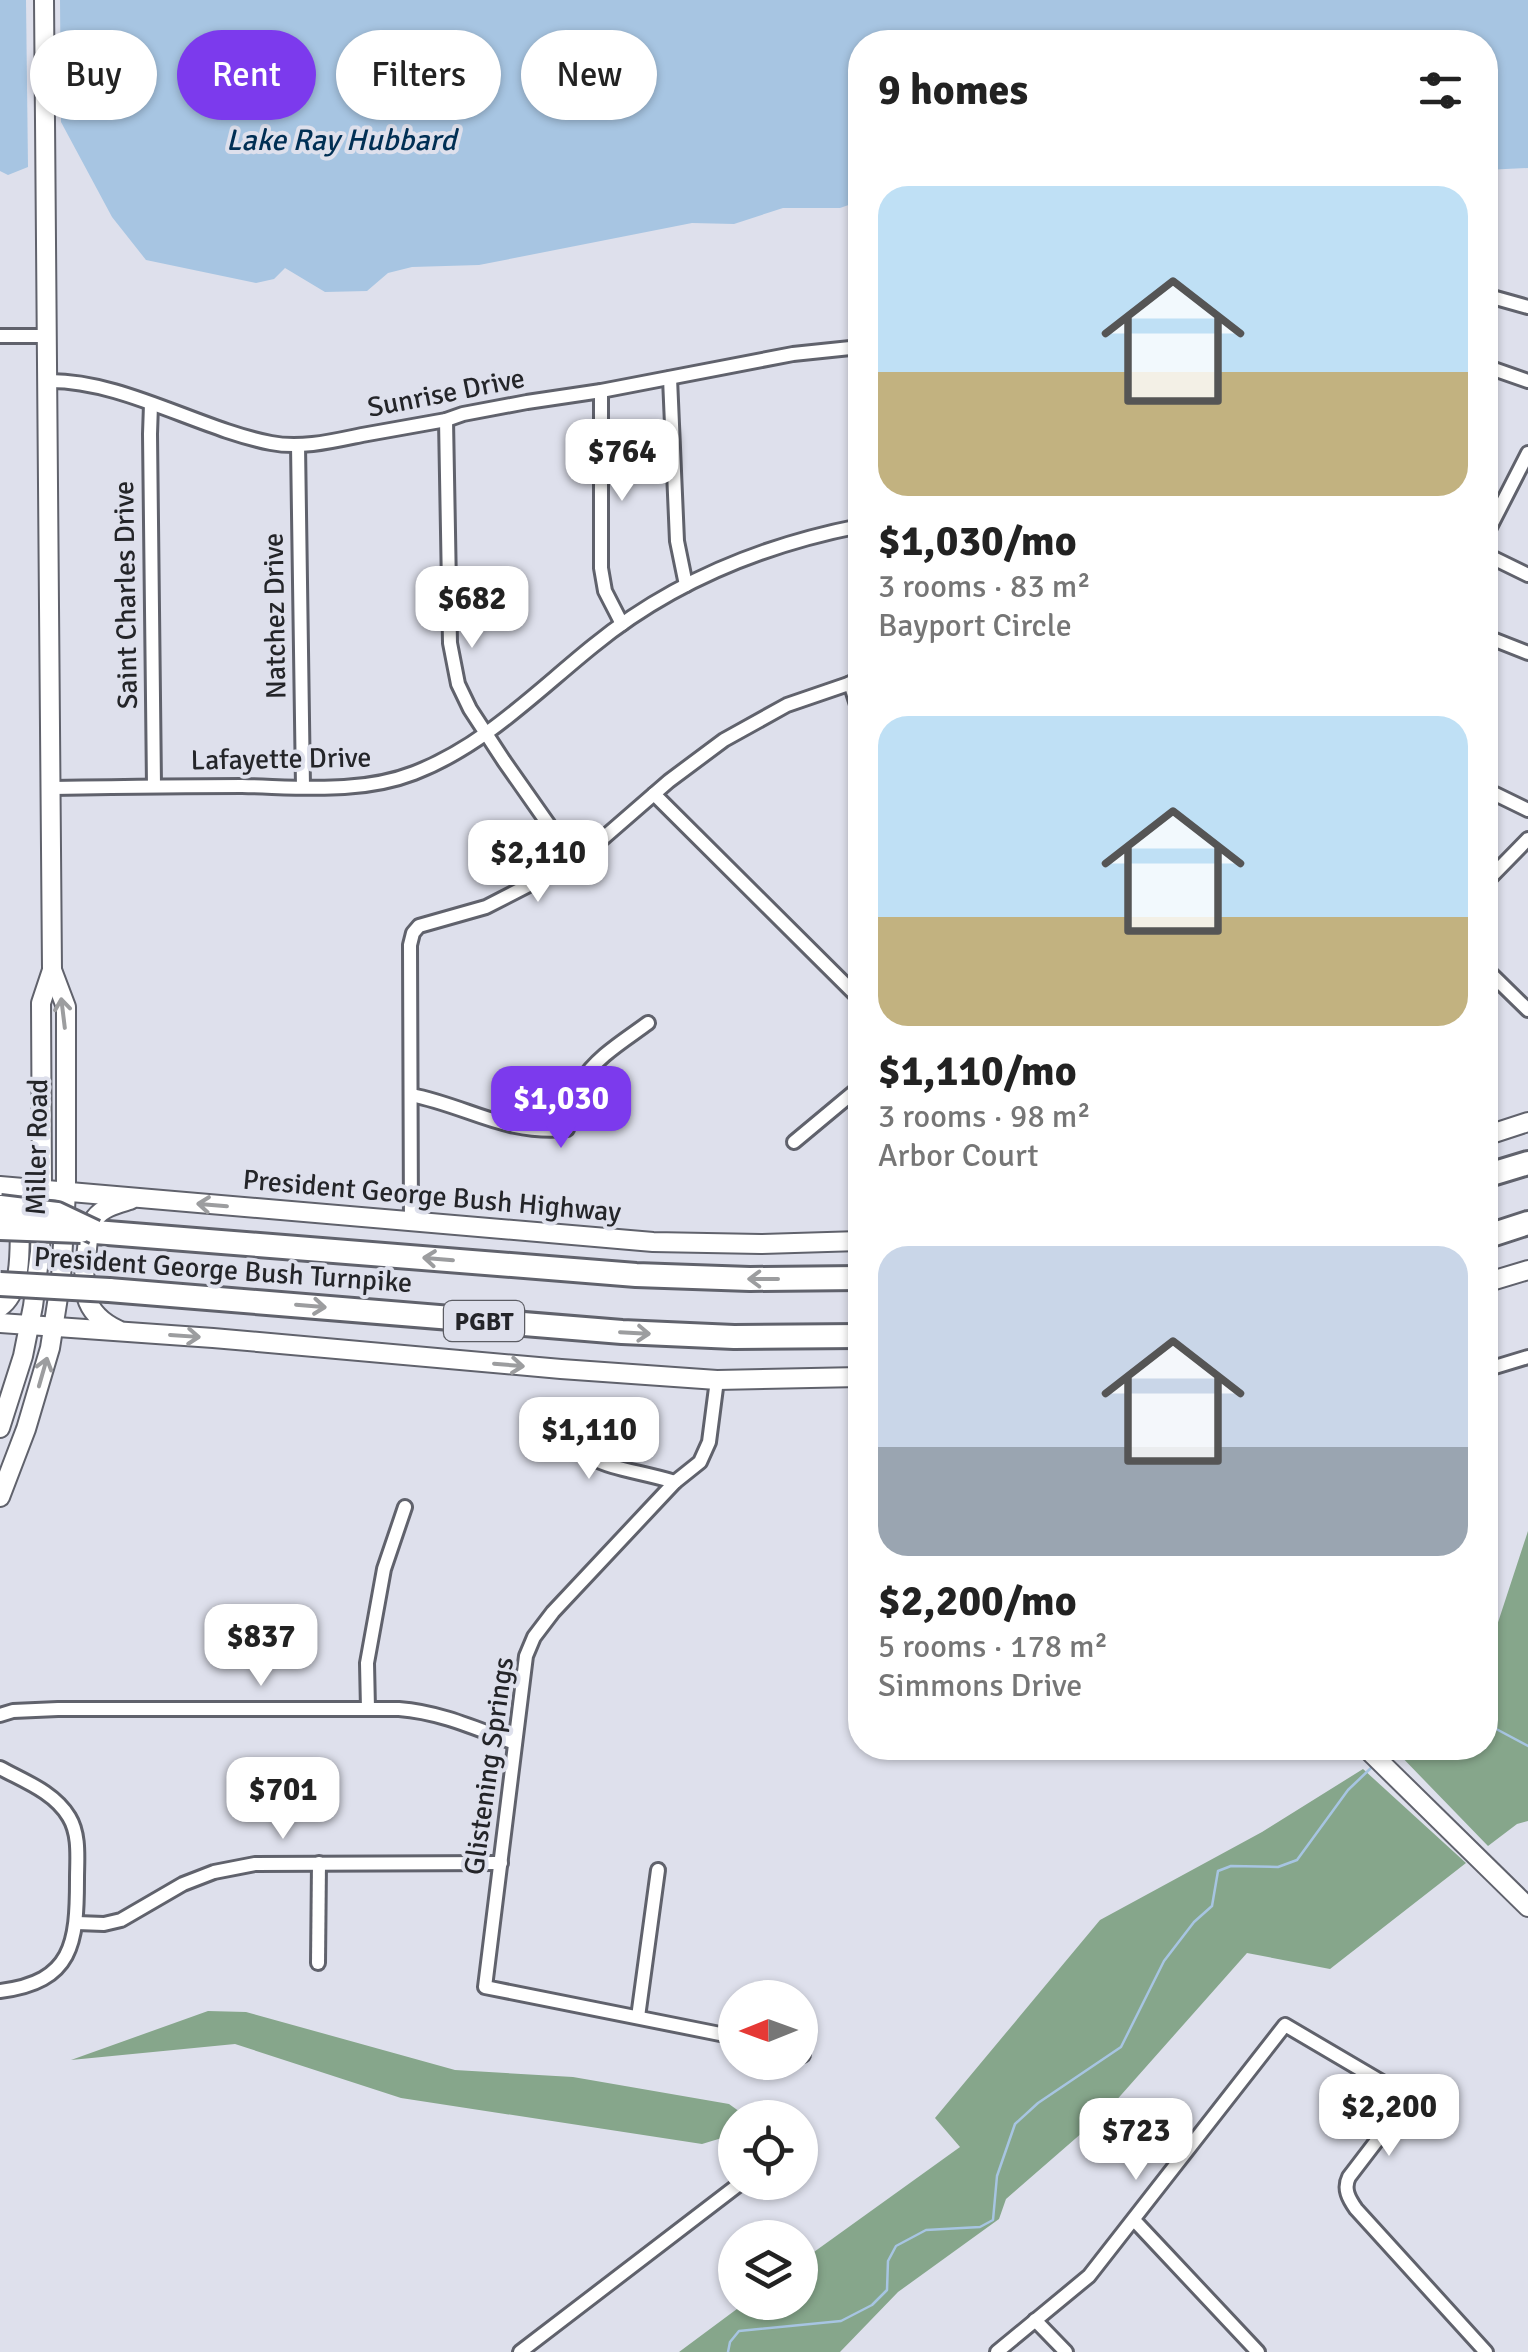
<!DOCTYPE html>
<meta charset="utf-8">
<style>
body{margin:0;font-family:Signika,sans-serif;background:#f6f6f6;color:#222;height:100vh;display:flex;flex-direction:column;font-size:38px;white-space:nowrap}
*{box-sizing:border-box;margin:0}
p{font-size:32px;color:#767676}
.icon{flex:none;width:55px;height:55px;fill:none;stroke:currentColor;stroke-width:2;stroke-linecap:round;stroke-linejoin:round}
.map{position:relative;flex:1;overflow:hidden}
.sheet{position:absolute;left:848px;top:30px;width:650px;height:1730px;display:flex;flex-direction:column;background:#fff;border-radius:40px;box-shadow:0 2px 8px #0004}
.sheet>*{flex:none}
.guide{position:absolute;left:30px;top:30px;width:668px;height:90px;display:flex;gap:20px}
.needle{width:65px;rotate:269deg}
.fabs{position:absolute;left:718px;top:1980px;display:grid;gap:20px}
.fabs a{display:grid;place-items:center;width:100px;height:100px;border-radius:50%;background:#fff;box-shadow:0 2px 8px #0004;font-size:50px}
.price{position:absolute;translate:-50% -85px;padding:0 22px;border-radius:20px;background:#fff;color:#222;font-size:32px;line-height:65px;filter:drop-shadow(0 2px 5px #0008)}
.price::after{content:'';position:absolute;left:50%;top:60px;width:30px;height:22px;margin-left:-15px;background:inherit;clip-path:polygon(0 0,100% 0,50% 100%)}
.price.on{background:#7c3aed;color:#fff}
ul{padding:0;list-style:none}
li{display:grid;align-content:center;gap:20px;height:530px;padding:0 30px}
li span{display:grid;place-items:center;height:310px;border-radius:30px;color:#555}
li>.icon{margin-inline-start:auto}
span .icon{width:180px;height:180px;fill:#fffc;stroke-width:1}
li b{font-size:42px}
h2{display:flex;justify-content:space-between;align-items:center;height:120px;padding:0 30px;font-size:42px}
.chip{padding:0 35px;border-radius:45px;background:#fff;box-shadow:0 2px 8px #0004;font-size:35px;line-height:90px}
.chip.on{background:#7c3aed;color:#fff}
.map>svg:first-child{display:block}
.forest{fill:#86a68b}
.water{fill:#a7c5e2}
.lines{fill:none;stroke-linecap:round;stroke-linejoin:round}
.stream{stroke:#a7c5e2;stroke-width:2.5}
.street-casing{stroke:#60626c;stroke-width:18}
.secondary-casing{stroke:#60626c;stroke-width:22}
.highway-casing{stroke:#60626c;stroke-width:28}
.street{stroke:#fff;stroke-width:12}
.secondary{stroke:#fff;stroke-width:18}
.highway{stroke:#fff;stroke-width:22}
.highway-bridge-casing{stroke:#60626c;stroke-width:28;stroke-linecap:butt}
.highway-bridge{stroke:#fff;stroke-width:22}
.oneway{stroke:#9c9d9f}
.labels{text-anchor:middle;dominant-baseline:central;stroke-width:8;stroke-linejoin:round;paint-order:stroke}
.shield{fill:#dee0ec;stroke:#5c5d64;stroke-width:2.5}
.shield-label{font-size:25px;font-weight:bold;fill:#242529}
.street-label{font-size:28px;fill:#242529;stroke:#dee0ec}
.water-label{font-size:30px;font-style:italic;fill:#002f54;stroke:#dee0ec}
</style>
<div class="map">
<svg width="1528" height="2352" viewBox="0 0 1528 2352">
<rect width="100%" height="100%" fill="#dee0ec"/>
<g class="forest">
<path d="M1528,1531V1821L1517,1824L1488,1846L1393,1748H1485V1662Z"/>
<path d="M1363,1769L1466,1863L1330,1969L1247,1953L1106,2112L1006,2199L999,2219L898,2292L840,2352H679L745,2303L800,2302V2262L960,2147L935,2118L1100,1920L1262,1832Z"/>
<path d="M208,2011L246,2012L455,2070L573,2077L729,2104L747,2117L735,2118V2134L702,2144L401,2098L235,2044L71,2060Z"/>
</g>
<g class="water">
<path d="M0,0H26L28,167L8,175L0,171Z"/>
<path d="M60,0H1528V168L1485,170V42H860V201L840,208H783L734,224L692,223L479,265L412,267L388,273L367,291L325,292L285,268L274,279L256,283L146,260L112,217L61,122Z"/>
</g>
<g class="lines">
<g class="stream">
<path d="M1485,1723L1528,1746"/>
<path d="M1385,1755L1393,1748"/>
<path d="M728,2352L730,2342L739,2331L841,2321L872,2305L887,2290L888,2261L896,2246L926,2230L980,2227L993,2220L997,2176L1015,2124L1038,2103L1121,2047L1164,1961L1194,1922L1212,1906L1218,1871L1231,1866L1278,1867L1297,1860L1348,1790L1372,1767"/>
</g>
<defs>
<g id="street">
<path d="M1485,295L1528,307"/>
<path d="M0,336H48"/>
<path d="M1485,366L1528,381"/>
<path d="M670,378L677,541L686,585"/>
<path d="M48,381C122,380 199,429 271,443C301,449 333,441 362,435C390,430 418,425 446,420L463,414L527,402L601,391L793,354L860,347"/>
<path d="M601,391V568L605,591L622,624"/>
<path d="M151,404L150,434L154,786"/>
<path d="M446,420L450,643L458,684L470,709L504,761L551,828L577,859"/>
<path d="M298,445L303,787"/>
<path d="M1485,537L1528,453"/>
<path d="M1485,554L1528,575"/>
<path d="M1485,636L1528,653"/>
<path d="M850,683L860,714"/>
<path d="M52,788C115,787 178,786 242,786C299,787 360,794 414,773C484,746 536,692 593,646C670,583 763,545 860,526"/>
<path d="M1485,789L1528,810"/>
<path d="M654,794L860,999"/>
<path d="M1485,883L1528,839"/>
<path d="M1485,968L1528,1010"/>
<path d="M411,1095C468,1106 505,1135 567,1129C574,1114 573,1097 581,1082C596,1057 625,1040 648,1023"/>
<path d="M794,1142L860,1087"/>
<path d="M411,1222L410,945L413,933L419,926L486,907L560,869L593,847L669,781L724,740L787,705L860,680"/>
<path d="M1485,1370L1528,1357"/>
<path d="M717,1380L709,1442L700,1462L675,1482L553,1612L534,1637L526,1656L485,1987L735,2037"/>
<path d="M547,1414C586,1472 615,1464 675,1482"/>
<path d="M368,1709L367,1663L384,1569L405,1507"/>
<path d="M0,1715L13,1711L58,1709H399C440,1712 477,1729 515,1743"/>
<path d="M0,1768C24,1781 54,1792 69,1817C80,1835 77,1859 77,1879C77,1943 73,1982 0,1991"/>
<path d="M77,1923L104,1924L121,1920L183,1884L214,1872L255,1864L501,1863"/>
<path d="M318,1963L319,1863"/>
<path d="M638,2017L658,1870"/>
<path d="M800,2054L803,2055"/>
<path d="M1134,2220L1258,2352"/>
<path d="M1035,2320L1066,2352"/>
<path d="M520,2352L742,2182"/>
<path d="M997,2352L1089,2276L1285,2025L1404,2095L1406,2099L1401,2109L1349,2177C1343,2189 1349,2199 1356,2209L1486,2352"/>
</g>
<g id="secondary">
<path d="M1485,1136L1528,1122"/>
<path d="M0,1186L653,1242L761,1244L860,1241"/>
<path d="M1485,1283L1528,1270"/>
<path d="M0,1307C23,1291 19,1249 20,1224L19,1219"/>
<path d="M0,1323L213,1338L561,1369L717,1380L860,1377"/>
<path d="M118,1330C80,1312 82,1286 87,1249C88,1238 89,1227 95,1218C103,1207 117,1204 130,1200"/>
<path d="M0,1428L23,1356L33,1306L40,1252L42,1190L41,1003L52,970L44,0"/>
<path d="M0,1497L26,1429L50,1348L61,1278L66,1192V1007L52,970"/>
<path d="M1366,1748L1528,1907"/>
</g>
<g id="highway">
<path d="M1485,1176L1528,1163"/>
<path d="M95,1232L636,1275L750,1279L860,1278"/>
<path d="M1485,1237L1528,1223"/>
<path d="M109,1290L622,1332L734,1337L860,1336"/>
</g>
</defs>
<use href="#street" class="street-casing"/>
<use href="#secondary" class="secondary-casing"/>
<use href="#highway" class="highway-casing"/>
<use href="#street" class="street"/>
<use href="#secondary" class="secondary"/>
<use href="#highway" class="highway"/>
<defs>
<g id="highway-bridge">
<path d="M0,1207L57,1214L95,1232"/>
<path d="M0,1228L81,1231"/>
<path d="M0,1284L109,1290"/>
</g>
</defs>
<use href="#highway-bridge" class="highway-bridge-casing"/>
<use href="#highway-bridge" class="highway-bridge"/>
</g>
<defs><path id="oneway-shaft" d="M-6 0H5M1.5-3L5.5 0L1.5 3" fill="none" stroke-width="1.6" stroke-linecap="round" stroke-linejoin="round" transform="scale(2.5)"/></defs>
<g class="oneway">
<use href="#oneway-shaft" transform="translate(63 1013) rotate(-97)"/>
<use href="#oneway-shaft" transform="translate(212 1205) rotate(-175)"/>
<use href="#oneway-shaft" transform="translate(438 1259) rotate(-175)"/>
<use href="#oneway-shaft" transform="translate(763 1279) rotate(-180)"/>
<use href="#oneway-shaft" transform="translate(311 1306) rotate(5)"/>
<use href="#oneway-shaft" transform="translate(635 1333) rotate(3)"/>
<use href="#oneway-shaft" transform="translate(185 1336) rotate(4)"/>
<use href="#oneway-shaft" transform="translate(509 1365) rotate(5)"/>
<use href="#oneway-shaft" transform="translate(43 1372) rotate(-74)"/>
</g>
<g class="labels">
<rect class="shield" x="444" y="1301" width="80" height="40" rx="8"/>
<g class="shield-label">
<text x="484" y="1321">PGBT</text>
</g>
<g class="street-label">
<text transform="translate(446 393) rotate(-11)">Sunrise Drive</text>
<text transform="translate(126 595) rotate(-91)">Saint Charles Drive</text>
<text transform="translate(275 616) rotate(-91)">Natchez Drive</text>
<text transform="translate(281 759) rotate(-1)">Lafayette Drive</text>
<text transform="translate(37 1147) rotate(-89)">Miller Road</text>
<text transform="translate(432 1196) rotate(5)">President George Bush Highway</text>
<text transform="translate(223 1270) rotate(4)">President George Bush Turnpike</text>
<text transform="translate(489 1766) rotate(-82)">Glistening Springs</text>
</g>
<g class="water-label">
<text x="341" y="140">Lake Ray Hubbard</text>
</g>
</g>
</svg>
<div class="fabs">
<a><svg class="needle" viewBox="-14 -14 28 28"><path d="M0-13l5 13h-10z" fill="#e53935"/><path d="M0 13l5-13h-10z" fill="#767676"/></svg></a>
<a><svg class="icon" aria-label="locate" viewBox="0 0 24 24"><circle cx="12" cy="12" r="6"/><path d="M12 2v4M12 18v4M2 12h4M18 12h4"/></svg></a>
<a><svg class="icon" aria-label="layers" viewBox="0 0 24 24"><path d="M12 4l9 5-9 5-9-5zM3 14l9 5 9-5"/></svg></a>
</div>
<b class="price" style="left:622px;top:504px">$764</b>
<b class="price" style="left:472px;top:651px">$682</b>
<b class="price" style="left:538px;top:905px">$2,110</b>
<b class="price on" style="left:561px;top:1151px">$1,030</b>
<b class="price" style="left:589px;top:1482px">$1,110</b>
<b class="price" style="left:261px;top:1689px">$837</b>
<b class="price" style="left:283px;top:1842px">$701</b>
<b class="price" style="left:1389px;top:2159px">$2,200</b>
<b class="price" style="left:1136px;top:2183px">$723</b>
<div class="guide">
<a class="chip">Buy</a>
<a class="chip on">Rent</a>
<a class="chip">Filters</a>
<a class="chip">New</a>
</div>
<section class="sheet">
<h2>9 homes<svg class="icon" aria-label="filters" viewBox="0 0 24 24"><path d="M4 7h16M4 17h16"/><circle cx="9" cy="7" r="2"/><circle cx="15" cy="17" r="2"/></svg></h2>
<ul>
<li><span style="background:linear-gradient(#bfe0f5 60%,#c2b280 0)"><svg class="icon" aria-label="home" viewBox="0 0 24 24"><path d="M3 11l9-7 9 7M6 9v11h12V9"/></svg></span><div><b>$1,030/mo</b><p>3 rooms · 83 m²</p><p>Bayport Circle</p></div></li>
<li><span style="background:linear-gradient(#bfe0f5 65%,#c2b280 0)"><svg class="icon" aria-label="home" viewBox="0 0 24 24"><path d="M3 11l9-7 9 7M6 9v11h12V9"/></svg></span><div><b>$1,110/mo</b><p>3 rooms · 98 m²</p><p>Arbor Court</p></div></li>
<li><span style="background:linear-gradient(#c9d6e8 65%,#9aa5b1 0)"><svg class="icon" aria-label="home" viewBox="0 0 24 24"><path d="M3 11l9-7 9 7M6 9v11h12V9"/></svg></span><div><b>$2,200/mo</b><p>5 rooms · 178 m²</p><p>Simmons Drive</p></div></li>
</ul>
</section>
</div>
